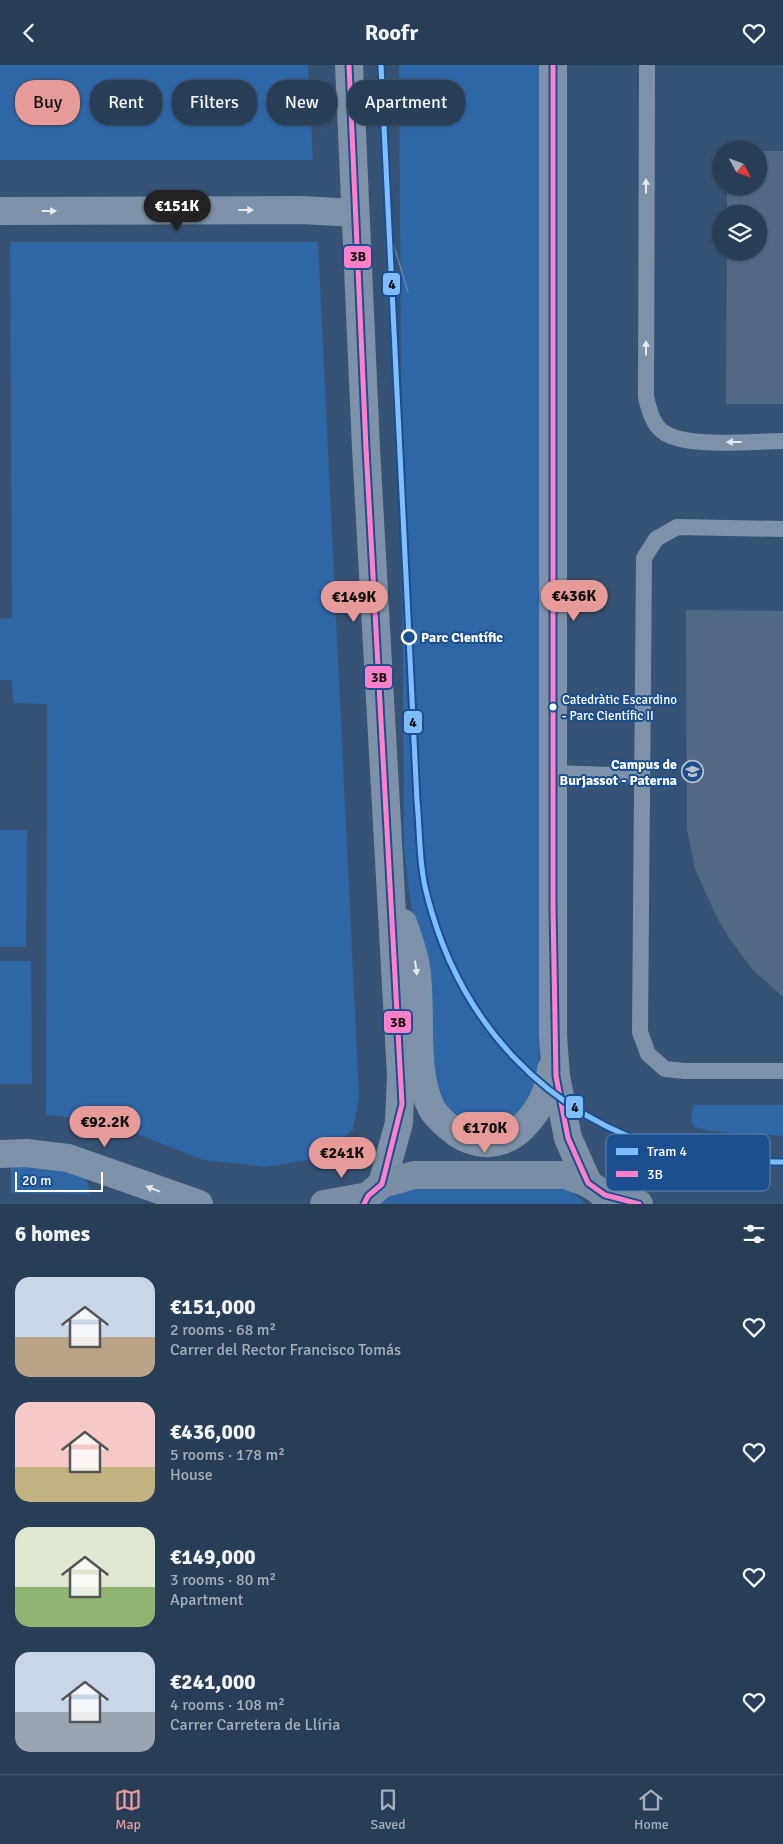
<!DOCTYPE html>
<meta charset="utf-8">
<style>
body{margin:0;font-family:Signika,sans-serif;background:#344961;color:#f1f3f6;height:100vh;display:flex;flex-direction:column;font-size:19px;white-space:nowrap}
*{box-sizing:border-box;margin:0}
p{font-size:16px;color:#a5aeba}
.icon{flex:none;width:28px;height:28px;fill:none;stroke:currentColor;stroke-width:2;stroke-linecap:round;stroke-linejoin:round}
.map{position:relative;height:1139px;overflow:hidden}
.details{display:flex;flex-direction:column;background:#283e57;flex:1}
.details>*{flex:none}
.banner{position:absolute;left:15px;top:15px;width:500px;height:45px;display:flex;gap:10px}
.needle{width:32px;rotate:131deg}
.buttons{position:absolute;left:712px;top:75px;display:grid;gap:10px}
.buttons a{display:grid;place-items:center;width:55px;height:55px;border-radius:50%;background:#283e57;box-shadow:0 1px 4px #0004,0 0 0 1px #44576d;font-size:25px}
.scale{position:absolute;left:15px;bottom:12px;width:88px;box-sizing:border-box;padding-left:5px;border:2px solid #fff;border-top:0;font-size:14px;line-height:18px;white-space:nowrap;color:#fff;-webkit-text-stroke:4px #1b4f8f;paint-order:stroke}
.price{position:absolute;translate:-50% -42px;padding:0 11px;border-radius:18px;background:#e69b98;color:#111;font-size:16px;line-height:32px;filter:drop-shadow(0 1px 2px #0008)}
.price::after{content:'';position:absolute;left:50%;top:30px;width:15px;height:11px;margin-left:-8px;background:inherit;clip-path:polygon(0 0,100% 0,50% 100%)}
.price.current{background:#222;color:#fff}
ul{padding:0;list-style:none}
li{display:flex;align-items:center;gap:15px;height:125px;padding:0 15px}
li span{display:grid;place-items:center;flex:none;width:140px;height:100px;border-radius:15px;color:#555}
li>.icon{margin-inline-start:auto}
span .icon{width:60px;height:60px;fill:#fffc;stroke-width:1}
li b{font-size:21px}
h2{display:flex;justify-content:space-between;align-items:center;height:60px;padding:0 15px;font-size:21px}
.chip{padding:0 18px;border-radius:20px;background:#283e57;box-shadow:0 1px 4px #0004,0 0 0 1px #44576d;font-size:18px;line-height:45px}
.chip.current{background:#e69b98;color:#111}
header{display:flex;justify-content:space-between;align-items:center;height:65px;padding:0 15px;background:#283e57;font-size:22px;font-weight:700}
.tab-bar{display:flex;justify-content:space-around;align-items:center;height:70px;border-top:1px solid #44576d;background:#283e57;font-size:14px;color:#a5aeba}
.tab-bar a{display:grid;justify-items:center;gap:2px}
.tab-bar .current{color:#e69b98}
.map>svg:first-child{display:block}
.green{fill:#2f66a5}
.building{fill:#526984}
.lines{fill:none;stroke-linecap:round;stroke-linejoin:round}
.service{stroke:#7d92a8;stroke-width:16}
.minor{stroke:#7d92a8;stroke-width:28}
.tertiary{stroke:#7d92a8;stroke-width:28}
.secondary{stroke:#798da4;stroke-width:28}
.tram{stroke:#7e92a7;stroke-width:1}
.bus-1-casing{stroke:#1b4f8f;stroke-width:9}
.bus-1{stroke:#ff80c9;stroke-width:5}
.tram-1-casing{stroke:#1b4f8f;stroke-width:9}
.tram-1{stroke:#80bdff;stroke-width:5}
.oneway{fill:#e5e9ee}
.stop-dot{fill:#1b4f8f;stroke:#fff;stroke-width:2.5}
.bus-dot{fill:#fff;stroke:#1b4f8f;stroke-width:2}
.labels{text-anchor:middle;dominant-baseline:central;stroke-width:4;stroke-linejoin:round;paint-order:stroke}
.bus-label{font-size:13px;fill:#fff;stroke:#1b4f8f;text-anchor:start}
.stop-label{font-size:14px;font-weight:bold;fill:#fff;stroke:#1b4f8f;text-anchor:start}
.poi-label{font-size:14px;font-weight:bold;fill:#fff;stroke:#1b4f8f;text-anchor:end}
.key{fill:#1b4f8f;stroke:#5f84b1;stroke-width:1}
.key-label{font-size:14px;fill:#fff}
.line-badge{stroke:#1b4f8f;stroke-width:2}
.pale-badge-label{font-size:14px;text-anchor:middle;font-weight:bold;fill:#111}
</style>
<header><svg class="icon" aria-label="back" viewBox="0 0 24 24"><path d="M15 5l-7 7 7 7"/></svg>Roofr<svg class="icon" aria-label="heart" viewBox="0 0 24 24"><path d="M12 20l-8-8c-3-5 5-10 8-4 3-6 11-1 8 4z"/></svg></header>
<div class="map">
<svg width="783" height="1139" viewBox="0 0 783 1139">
<rect width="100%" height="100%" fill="#365274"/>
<g class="green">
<path d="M0,0H308L313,95H0Z"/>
<path d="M399,0H539L540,984L537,1022L521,1051L497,1065H480L460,1057L436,1029L422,877L411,841L404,785Z"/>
<path d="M10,177H318L359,1032L353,1064L329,1086L313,1094L267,1102L204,1095L101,1055L46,1050L47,639L13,638L12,615H0V554L12,553Z"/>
<path d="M0,765H27L26,882H0Z"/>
<path d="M0,896H31L32,1019H0Z"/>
<path d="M693,1040H783V1071L709,1066L695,1062L691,1056Z"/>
<path d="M11,1101C32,1102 92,1098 90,1129L11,1128Z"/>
<path d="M402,1123L557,1124L570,1125L586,1139H380L385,1133Z"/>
</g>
<g class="building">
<path d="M759,86H783V339H726L727,186H759V149H727V121H759Z"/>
<path d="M686,545L783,546V932L753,905L729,873L716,851L695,804L687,764Z"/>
</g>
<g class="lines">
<g class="service">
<path d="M647,0L646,332C649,344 652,358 662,366C684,384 753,376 783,376"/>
<path d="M783,464L677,462L656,474L644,493L640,967L648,989L665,1004L685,1006H783"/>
<path d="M554,708L641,711"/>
</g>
<g class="minor">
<path d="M0,146L301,145L355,148"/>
<path d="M0,1089L26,1088L68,1093L199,1139"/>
</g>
<g class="tertiary">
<path d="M349,0L366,383L401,1010L399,1058L382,1119"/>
<path d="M553,0V971L556,1011L568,1073L588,1118"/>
<path d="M403,858C408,872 414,887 416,902C423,943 412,1008 432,1044C436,1051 444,1058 450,1063C458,1070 467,1075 477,1077C495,1081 512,1074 524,1061C540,1044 549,1027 551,1004"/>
</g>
<g class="secondary">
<path d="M605,1130L639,1139"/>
<path d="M324,1139L368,1131"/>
<path d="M364,1139L368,1131L382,1119L414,1110H565C583,1116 600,1121 610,1139"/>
</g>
<path class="tram" d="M390,168L408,227"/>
<defs>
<g id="bus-1">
<path d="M349,0L366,383L402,1039L382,1119L368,1131L364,1139"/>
<path d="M553,0V843L556,1011L568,1073L588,1118L605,1130L639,1139"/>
</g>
</defs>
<use href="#bus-1" class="bus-1-casing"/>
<use href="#bus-1" class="bus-1"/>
<defs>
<path id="tram-1" d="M381,0L417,736C420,767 419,800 427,830C459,957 546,1052 674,1087C709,1097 747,1096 783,1097"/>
</defs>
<use href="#tram-1" class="tram-1-casing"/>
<use href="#tram-1" class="tram-1"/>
</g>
<defs><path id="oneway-solid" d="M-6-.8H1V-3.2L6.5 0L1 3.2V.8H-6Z" transform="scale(1.25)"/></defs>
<g class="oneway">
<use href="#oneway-solid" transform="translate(646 121) rotate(-90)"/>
<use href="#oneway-solid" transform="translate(246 145)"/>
<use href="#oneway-solid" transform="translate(49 146)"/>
<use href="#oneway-solid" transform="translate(646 283) rotate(-90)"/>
<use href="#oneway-solid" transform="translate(734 377) rotate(180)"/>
<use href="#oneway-solid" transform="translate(416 903) rotate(82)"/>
<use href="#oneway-solid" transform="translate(153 1124) rotate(-159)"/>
</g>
<defs>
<symbol id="university-ring" viewBox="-11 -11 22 22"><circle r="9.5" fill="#1b4f8f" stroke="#b9c2ce" stroke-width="1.5"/><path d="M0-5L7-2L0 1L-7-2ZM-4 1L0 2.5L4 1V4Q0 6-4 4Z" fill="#b9c2ce"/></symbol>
</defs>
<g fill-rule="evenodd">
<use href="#university-ring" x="680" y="694" width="25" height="25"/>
</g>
<circle class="stop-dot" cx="409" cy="572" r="7"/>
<circle class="bus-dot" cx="553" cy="642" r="4.5"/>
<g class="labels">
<g class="bus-label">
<text x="562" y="635">Catedràtic Escardino<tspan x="562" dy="16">- Parc Científic II</tspan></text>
</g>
<g class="stop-label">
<text x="421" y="572">Parc Científic</text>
</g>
<g class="poi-label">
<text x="677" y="699">Campus de<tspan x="677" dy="16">Burjassot - Paterna</tspan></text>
</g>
</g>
<rect x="606" y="1069" width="164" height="57" rx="8" class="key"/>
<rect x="616" y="1083" width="22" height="7" fill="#80bdff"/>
<rect x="616" y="1106" width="22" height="6" fill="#ff80c9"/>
<g class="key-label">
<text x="647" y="1091">Tram 4</text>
<text x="647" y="1114">3B</text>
</g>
<g class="line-badge">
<rect x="343" y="180" width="29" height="24" rx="5" fill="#ff80c9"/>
<rect x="382" y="207" width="19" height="24" rx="5" fill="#80bdff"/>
<rect x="364" y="600" width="29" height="24" rx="5" fill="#ff80c9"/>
<rect x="403" y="645" width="20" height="24" rx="5" fill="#80bdff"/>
<rect x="383" y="945" width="29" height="24" rx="5" fill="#ff80c9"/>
<rect x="565" y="1030" width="19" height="24" rx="5" fill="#80bdff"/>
</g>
<g class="pale-badge-label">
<text x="358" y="196">3B</text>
<text x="392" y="224">4</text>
<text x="379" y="617">3B</text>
<text x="413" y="662">4</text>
<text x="398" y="962">3B</text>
<text x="575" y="1047">4</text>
</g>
</svg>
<div class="buttons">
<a><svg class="needle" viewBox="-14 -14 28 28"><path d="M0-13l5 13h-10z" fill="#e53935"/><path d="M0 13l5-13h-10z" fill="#a5aeba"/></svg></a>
<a><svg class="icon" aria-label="layers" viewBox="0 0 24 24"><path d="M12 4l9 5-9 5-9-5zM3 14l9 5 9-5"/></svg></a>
</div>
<div class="scale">20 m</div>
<b class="price current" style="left:177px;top:167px">€151K</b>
<b class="price" style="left:574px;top:557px">€436K</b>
<b class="price" style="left:354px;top:558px">€149K</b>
<b class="price" style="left:105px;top:1083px">€92.2K</b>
<b class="price" style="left:485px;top:1089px">€170K</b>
<b class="price" style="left:342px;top:1114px">€241K</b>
<div class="banner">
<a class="chip current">Buy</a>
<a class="chip">Rent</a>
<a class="chip">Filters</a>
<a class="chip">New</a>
<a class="chip">Apartment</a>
</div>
</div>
<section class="details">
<h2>6 homes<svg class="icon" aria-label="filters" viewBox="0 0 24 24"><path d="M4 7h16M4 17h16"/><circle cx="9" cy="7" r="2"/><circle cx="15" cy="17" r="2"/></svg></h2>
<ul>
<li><span style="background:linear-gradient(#c9d6e8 60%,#b9a48a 0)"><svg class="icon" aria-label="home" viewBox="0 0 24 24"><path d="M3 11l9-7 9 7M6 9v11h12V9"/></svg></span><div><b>€151,000</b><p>2 rooms · 68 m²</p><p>Carrer del Rector Francisco Tomás</p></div><svg class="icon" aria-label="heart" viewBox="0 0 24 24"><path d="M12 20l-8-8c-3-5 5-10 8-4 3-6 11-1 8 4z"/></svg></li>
<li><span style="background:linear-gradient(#f6c9c9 65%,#c2b280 0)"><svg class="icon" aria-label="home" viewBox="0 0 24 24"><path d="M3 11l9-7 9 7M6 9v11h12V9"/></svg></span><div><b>€436,000</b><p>5 rooms · 178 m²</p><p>House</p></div><svg class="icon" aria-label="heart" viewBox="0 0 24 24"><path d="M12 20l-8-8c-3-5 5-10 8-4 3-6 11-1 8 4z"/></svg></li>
<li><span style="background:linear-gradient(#dfe7d0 60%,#8fb573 0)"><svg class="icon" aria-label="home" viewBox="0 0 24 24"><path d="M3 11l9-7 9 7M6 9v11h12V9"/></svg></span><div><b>€149,000</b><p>3 rooms · 80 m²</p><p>Apartment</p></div><svg class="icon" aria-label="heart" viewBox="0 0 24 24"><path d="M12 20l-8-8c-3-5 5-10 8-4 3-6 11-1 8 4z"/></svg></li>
<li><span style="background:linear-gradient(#c9d6e8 60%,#9aa5b1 0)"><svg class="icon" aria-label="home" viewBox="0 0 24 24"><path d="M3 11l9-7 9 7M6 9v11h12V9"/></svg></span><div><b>€241,000</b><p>4 rooms · 108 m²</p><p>Carrer Carretera de Llíria</p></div><svg class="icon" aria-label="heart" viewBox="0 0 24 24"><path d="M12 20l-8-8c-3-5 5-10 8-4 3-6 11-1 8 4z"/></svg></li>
</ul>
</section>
<nav class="tab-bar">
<a class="current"><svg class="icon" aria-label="map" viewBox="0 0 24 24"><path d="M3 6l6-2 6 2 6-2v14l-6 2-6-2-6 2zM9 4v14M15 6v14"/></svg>Map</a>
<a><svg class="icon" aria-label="saved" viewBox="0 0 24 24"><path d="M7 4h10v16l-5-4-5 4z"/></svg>Saved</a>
<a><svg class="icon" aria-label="home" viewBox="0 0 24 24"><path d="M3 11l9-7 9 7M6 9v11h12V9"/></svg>Home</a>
</nav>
